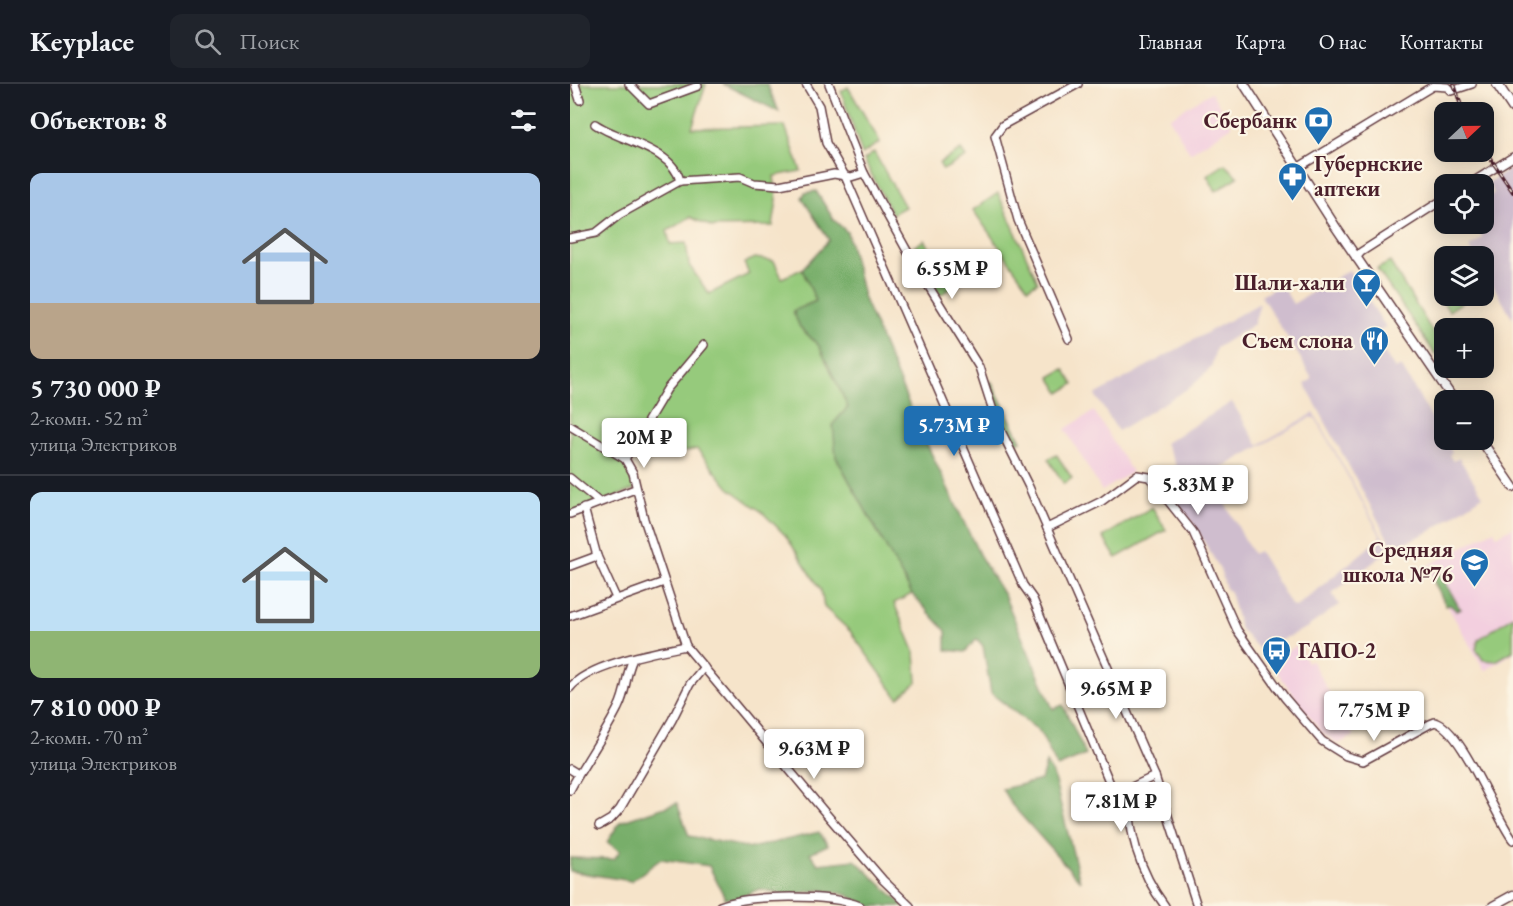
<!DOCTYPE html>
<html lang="ru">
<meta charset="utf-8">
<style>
body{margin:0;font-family:"EB Garamond",serif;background:#20242c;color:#f1f3f6;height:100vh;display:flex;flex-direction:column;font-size:22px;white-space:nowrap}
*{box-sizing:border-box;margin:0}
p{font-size:20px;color:#9ea1a6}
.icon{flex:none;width:33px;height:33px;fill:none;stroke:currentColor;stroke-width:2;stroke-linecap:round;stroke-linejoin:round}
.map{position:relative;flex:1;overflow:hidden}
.panel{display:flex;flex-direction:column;background:#171b24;width:570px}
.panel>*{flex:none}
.needle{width:39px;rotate:68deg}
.fabs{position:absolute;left:864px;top:18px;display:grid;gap:12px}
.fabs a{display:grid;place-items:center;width:60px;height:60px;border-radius:12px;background:#171b24;box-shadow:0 3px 15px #0003;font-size:30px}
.price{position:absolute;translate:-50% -51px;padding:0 14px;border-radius:6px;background:#fff;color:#222;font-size:20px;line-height:39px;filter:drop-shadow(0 2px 3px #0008)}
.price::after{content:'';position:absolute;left:50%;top:36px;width:18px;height:14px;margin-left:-9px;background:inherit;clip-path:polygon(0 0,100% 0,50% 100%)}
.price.current{background:#1f6fb2;color:#fff}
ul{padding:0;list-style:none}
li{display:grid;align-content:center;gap:12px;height:318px;padding:0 30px}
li+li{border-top:2px solid #363941}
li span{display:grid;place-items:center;height:186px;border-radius:12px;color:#555}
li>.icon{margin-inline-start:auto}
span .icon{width:108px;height:108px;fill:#fffc;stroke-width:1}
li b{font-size:26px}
h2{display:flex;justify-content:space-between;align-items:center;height:72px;padding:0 30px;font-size:26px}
header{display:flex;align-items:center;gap:36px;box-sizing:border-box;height:84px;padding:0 30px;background:#171b24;border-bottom:2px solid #363941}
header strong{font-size:28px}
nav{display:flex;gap:33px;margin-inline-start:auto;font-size:21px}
.search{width:420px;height:54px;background:#20242c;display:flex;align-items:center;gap:15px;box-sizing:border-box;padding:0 21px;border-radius:12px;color:#9ea1a6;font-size:22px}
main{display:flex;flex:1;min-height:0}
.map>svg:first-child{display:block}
.built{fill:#f3cfdf}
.industrial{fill:#cfbdce;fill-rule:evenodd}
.green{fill:#96ca7b;stroke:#707453;stroke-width:1.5}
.forest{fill:#78ae6b;stroke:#61664b;stroke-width:1.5}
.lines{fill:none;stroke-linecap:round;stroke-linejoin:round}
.minor-casing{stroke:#643d43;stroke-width:10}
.major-casing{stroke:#643d43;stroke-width:11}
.highway-casing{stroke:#643d43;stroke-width:12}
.minor{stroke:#fff;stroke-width:7}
.major{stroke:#fff;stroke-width:8}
.highway{stroke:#fff;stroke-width:9}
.rail-casing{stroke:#4a1f2b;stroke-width:4}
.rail{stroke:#fcf5e5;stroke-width:1.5;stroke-dasharray:4.5;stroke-linecap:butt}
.labels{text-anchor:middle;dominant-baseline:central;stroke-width:4.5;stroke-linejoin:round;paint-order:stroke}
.poi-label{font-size:22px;font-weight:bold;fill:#4a1f2b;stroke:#fcf5e5;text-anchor:end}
</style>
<header>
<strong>Keyplace</strong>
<div class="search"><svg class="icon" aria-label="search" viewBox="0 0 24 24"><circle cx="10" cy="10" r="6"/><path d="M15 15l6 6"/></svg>Поиск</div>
<nav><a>Главная</a><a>Карта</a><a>О нас</a><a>Контакты</a></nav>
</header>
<main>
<section class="panel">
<h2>Объектов: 8<svg class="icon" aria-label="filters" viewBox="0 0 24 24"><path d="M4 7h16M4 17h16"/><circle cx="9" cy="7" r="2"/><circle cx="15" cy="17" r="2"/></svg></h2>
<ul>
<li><span style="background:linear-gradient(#a9c7e8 70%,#b9a48a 0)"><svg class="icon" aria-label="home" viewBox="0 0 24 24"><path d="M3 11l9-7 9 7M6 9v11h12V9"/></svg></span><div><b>5 730 000 ₽</b><p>2-комн. · 52 m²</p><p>улица Электриков</p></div></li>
<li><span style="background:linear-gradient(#bfe0f5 75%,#8fb573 0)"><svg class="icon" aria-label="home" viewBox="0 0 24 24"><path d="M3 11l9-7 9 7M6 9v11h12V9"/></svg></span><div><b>7 810 000 ₽</b><p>2-комн. · 70 m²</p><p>улица Электриков</p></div></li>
</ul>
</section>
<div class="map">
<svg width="943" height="822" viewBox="0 0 943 822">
<rect width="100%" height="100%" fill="#fcf5e5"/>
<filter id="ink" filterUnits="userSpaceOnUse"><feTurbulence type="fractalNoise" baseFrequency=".0167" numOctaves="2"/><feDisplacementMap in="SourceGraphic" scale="12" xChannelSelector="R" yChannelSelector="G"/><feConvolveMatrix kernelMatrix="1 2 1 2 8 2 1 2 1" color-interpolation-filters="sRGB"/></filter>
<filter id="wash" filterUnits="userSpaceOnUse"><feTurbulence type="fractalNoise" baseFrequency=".008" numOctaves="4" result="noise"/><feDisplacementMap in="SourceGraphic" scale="24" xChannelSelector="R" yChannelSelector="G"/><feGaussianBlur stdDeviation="1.35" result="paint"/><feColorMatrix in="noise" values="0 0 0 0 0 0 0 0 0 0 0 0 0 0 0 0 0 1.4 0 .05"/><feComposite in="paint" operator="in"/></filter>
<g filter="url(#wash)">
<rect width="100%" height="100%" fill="#f6e4ca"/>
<g class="built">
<path d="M641,8L662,42L620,69L599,34Z"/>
<path d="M524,327L562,388L532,407L495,345Z"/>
<path d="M943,443V569L915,587L855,483L924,446L927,452Z"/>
<path d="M728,561L737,578L741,576L784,652L768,660L751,648L699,577Z"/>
</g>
<g class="industrial">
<path d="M943,83V235L914,186V172H905L899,163L913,154L904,140H914V116L924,109L918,99Z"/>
<path d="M779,186L816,243L803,251L825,285L831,282L882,368L879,371L883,377L889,374L913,412L859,448L823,464L735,300L742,295L731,275L691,212L711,200L723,220Z"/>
<path d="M690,219L684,240L646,264L641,284L622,302L548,347L525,311Z"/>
<path d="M662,318L688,361L744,329L820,466L762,509L769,521L736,544L690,566L670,545L660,508L656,505L650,485L626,444L608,420L610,419L603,408L598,410L586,393L606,381L595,359ZM741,333L746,335L810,451L809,455L726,523L721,521L689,467L683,470L641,394L643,389Z"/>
</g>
<g class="green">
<path d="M0,0H136L122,44L215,42L231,87L204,92L207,116L203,142L142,143L120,133L97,147L100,160L116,159L119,181L139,210L179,190L174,179L185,174L204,177L212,194L232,185L246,217L223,227L230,243L249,261L278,323L266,373L342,510L324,519L345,569L347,598L328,614L280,547L254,523L251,506L216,452L192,428L159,404L127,365L94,372L78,340L55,375L65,405L0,430Z"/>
<path d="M278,3L310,58L292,70L271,7Z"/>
<path d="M391,66L396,73L373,86L369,79Z"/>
<path d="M304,68L335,123L322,130L294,76Z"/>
<path d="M655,80L668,93L646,107L637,92Z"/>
<path d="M428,109L468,198L458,204L403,126Z"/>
<path d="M354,156L384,202L370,211L341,165Z"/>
<path d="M820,178L873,265L865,270L807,185Z"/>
<path d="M874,199V212H897L894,217L879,227L864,205Z"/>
<path d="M494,285L504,300L490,309L480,293Z"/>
<path d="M486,370L502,394L494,400L478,375Z"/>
<path d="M582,423L596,446L546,474L533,453Z"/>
<path d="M943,532V567L926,577L913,576L906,565L908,556Z"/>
</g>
<g class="forest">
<path d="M153,0H197L209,28Z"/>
<path d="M246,107L264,136L277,148L294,215L347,339L410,472L434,511L483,625L493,621L516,671L487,683L470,648L421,609L413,562L407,555L395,568L376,566V547L342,510L266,373L263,340L278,323L249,262L230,243L223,227L246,217L232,185L259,156L232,114L235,109Z"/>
<path d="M421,297L451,357L443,361L429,336L418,299Z"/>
<path d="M869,487L889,523L891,525L887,527L880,521L876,522L863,496L866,488Z"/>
<path d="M476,679L483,690L510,797L441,720L432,705L471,696Z"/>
<path d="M107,719L119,752L181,764L249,748L258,761L240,769L248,780L285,776L334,822H299L275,810L250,806L216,811L190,805L165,815L155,814L139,782L91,775L61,797L0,787V774L44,775L50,767L37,758L50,738Z"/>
</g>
</g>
<g filter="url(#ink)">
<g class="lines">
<defs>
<g id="minor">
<path d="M5,0L10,16"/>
<path d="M59,0L79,20L128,2"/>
<path d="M236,0L249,22L256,59L275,92L453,501L463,515L546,714L558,727"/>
<path d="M259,0L294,89L341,174L409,283L427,339L459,403L585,692L627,822"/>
<path d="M25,40C50,57 103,65 110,97"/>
<path d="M719,89L863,2L877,3L881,7L902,0"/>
<path d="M899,100L943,73"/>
<path d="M0,154L26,149L49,131L110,97L170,93L184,99L209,101L264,90L281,93L294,89"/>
<path d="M786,174L791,168L874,115"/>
<path d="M499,255L448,136L425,52L433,41L508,0"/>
<path d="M0,342L55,375L63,389L74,435L116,562L252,725L313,796L340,822"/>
<path d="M55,375L97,305L134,261"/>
<path d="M0,394L29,418"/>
<path d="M14,424L27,472L46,514"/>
<path d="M0,430L65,405"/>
<path d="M477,444L532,417L567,391L579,393L623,448L667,546L715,614L752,657L776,672L793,677L860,640L865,638C892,645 924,731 943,756"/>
<path d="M0,482L27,472"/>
<path d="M0,532L94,498"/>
<path d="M0,604C18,580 86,568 116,562"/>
<path d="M0,685L8,690"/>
<path d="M585,692L560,704C556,745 570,789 595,822"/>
<path d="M0,706C15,678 34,652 48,624C57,607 55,591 63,575"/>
<path d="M29,742L41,735L50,725L102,636L120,600L134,583"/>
<path d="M150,822C180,810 261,810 290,822"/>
</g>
<g id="major">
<path d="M674,0L765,142L884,316"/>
<path d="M911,356L943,403"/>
<path d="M923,822L943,811"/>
</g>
<path id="highway" d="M927,0L943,24"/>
</defs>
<use href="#minor" class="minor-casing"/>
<use href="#major" class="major-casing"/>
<use href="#highway" class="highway-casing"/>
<use href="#minor" class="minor"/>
<use href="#major" class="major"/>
<use href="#highway" class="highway"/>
<defs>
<g id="rail">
<path d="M884,0L893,28"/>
<path d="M914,65L943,108"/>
</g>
</defs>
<use href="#rail" class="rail-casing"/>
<use href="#rail" class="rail"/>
</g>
</g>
<defs>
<symbol id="bank-pin" viewBox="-11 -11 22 30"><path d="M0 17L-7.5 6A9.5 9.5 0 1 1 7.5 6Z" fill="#1f6fb2" stroke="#fcf5e5"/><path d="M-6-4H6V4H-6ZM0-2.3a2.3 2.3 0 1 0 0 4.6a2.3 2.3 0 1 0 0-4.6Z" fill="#fff"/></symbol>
<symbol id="pharmacy-pin" viewBox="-11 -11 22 30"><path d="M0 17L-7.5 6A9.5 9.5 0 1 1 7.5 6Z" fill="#1f6fb2" stroke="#fcf5e5"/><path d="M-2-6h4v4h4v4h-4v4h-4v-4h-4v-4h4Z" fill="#fff"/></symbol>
<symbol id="bar-pin" viewBox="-11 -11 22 30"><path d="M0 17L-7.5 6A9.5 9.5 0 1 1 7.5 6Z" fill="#1f6fb2" stroke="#fcf5e5"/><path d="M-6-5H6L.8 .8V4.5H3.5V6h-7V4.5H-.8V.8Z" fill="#fff"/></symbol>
<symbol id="restaurant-pin" viewBox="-11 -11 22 30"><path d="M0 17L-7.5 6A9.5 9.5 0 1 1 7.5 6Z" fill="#1f6fb2" stroke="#fcf5e5"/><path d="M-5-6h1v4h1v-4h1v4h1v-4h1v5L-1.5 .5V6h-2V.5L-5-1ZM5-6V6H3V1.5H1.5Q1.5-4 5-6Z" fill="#fff"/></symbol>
<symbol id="school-pin" viewBox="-11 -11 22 30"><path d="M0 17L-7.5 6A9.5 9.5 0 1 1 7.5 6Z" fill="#1f6fb2" stroke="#fcf5e5"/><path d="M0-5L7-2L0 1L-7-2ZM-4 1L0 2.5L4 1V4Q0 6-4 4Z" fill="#fff"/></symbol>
<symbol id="bus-pin" viewBox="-11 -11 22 30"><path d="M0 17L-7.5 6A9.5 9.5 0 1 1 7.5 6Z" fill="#1f6fb2" stroke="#fcf5e5"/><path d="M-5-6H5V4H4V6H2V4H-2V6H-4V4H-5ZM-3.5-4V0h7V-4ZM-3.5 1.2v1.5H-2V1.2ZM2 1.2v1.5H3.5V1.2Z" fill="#fff"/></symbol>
</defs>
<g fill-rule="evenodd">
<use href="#bank-pin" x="732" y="20" width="33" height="45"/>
<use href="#pharmacy-pin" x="706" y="76" width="33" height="45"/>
<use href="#bar-pin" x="780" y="182" width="33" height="45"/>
<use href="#restaurant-pin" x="788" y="240" width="33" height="45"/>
<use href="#school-pin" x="888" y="462" width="33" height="45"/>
<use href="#bus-pin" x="690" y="550" width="33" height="45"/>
</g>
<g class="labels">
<g class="poi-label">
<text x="727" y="36">Сбербанк</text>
<text x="744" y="79" text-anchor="start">Губернские<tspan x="744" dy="25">аптеки</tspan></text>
<text x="775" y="198">Шали-хали</text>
<text x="783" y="256">Съем слона</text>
<text x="883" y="465">Средняя<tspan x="883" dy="25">школа №76</tspan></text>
<text x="728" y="566" text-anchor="start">ГАПО-2</text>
</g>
</g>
</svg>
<div class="fabs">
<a><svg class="needle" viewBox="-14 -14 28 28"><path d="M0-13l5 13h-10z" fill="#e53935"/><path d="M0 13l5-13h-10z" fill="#9ea1a6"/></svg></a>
<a><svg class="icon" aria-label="locate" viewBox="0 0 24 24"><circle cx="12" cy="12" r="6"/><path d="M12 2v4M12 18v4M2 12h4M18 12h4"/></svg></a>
<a><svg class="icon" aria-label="layers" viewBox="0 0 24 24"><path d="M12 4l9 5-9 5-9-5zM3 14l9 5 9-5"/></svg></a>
<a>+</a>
<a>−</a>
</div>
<b class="price" style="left:382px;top:216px">6.55M ₽</b>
<b class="price current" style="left:384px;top:373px">5.73M ₽</b>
<b class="price" style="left:74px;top:385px">20M ₽</b>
<b class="price" style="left:628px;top:432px">5.83M ₽</b>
<b class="price" style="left:546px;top:636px">9.65M ₽</b>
<b class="price" style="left:804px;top:658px">7.75M ₽</b>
<b class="price" style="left:244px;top:696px">9.63M ₽</b>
<b class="price" style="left:551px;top:749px">7.81M ₽</b>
</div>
</main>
